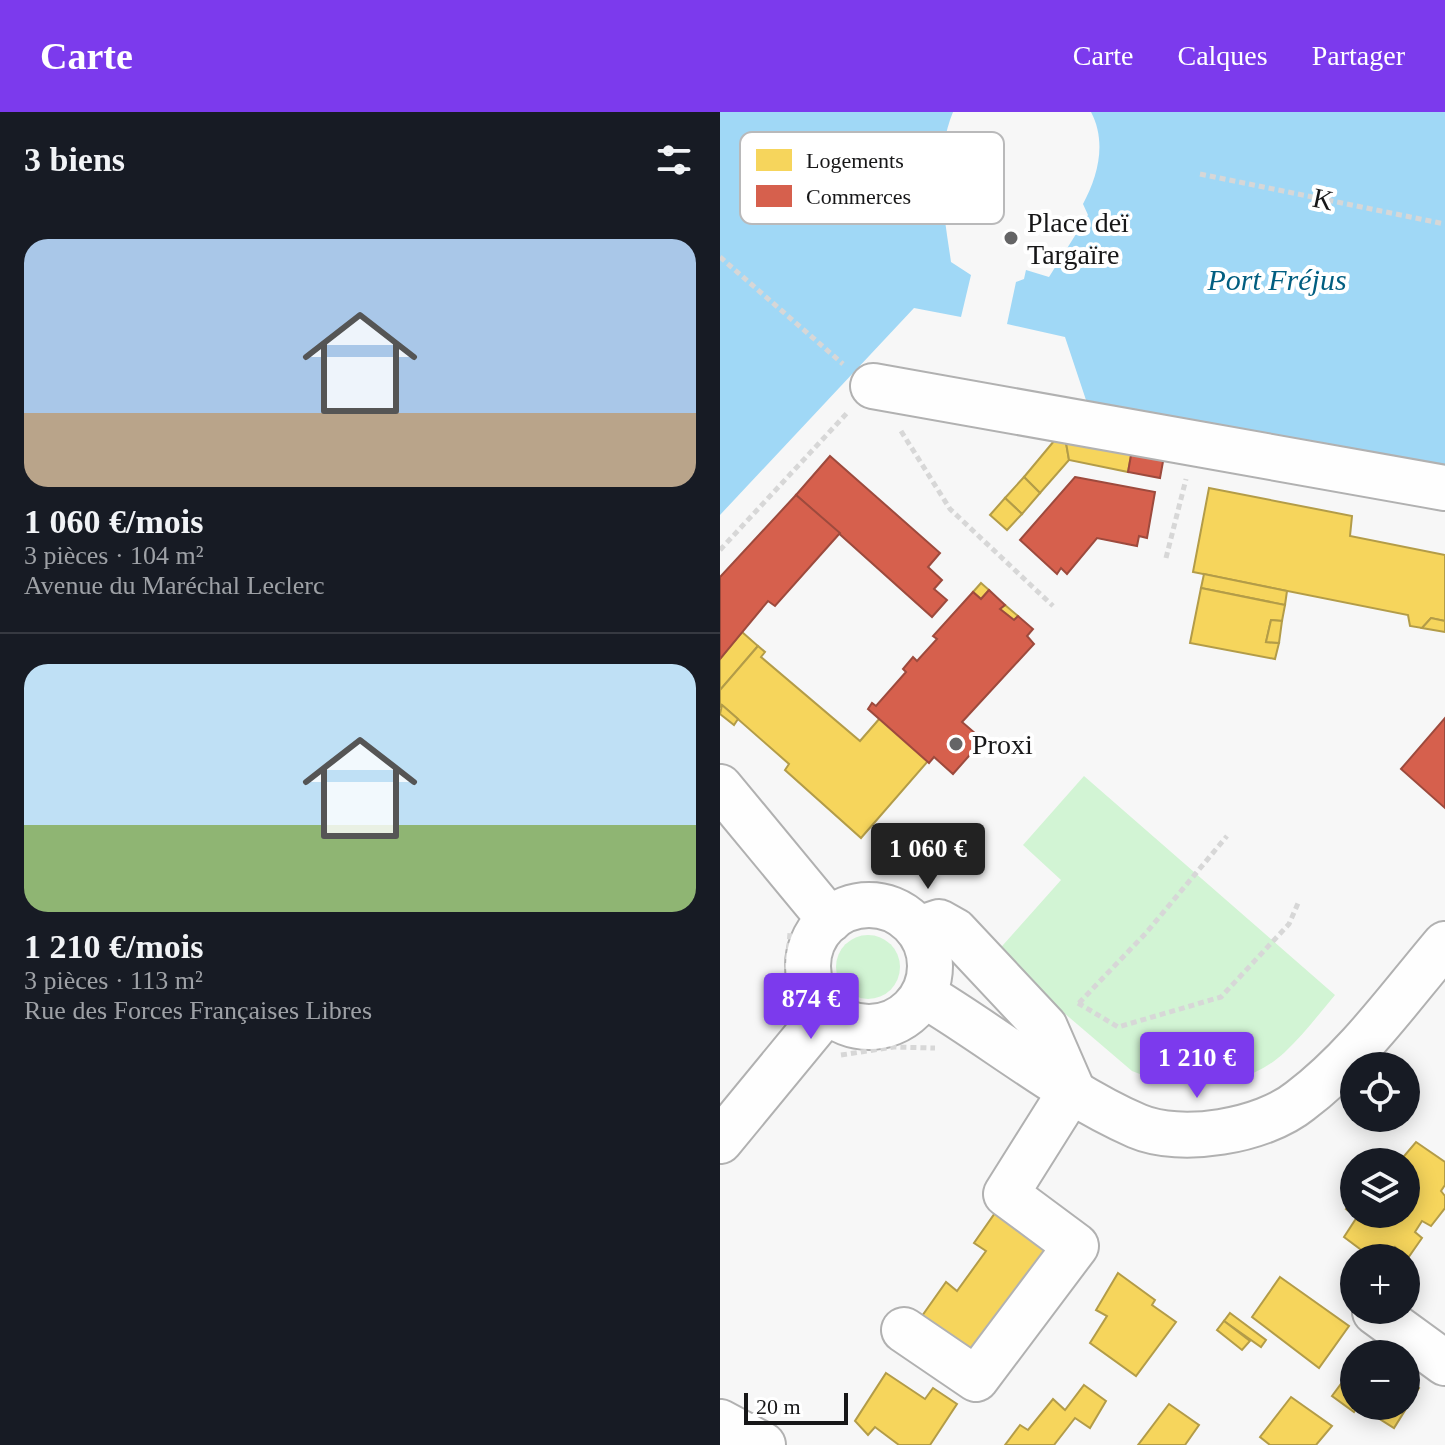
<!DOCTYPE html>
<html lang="fr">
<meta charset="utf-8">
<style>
body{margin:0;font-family:"Times New Roman",serif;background:#20242c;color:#f1f3f6;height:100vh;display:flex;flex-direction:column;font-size:30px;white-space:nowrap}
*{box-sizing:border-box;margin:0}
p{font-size:26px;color:#9ea1a6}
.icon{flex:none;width:44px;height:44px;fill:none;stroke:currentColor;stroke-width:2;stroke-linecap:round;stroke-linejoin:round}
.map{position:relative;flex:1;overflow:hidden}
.details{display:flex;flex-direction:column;background:#171b24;width:720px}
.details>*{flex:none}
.tools{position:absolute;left:620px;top:940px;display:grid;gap:16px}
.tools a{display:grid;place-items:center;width:80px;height:80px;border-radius:50%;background:#171b24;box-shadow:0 4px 20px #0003;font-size:40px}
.scale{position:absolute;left:24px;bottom:20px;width:104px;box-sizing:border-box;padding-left:8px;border:4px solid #171718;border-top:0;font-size:22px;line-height:28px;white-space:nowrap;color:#171718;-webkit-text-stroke:6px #fff;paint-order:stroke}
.price{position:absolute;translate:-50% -68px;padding:0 18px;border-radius:8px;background:#7c3aed;color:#fff;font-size:26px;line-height:52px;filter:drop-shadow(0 2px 4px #0008)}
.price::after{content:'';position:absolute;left:50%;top:48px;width:24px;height:18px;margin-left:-12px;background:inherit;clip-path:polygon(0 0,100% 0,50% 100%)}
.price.active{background:#222;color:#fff}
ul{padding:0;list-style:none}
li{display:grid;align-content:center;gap:16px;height:424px;padding:0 24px}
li+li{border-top:2px solid #363941}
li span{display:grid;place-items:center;height:248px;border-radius:24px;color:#555}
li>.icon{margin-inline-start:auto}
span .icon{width:144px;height:144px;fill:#fffc;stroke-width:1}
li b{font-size:34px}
h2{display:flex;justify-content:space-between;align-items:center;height:96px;padding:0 24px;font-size:34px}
header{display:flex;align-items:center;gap:48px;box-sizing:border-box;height:112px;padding:0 40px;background:#7c3aed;color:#fff}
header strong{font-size:38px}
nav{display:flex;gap:44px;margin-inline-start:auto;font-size:28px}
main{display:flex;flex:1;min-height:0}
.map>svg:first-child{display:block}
.green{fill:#d2f4d4}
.water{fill:#a0d8f6}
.homes{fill:#f6d55c;stroke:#b39c48;stroke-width:2}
.shops{fill:#d6604d;stroke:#9d4a3d;stroke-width:2}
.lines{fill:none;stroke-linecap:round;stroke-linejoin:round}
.minor-casing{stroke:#b1b1b1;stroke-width:48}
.path{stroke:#d7d7d7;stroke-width:5;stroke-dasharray:6 4;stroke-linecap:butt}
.minor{stroke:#fefefe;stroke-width:44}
.poi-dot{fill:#656566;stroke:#fff;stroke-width:3}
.labels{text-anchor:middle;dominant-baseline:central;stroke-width:8;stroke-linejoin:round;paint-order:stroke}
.street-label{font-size:28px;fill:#171718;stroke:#fff}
.poi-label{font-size:28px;fill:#171718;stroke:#fff;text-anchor:start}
.water-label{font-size:30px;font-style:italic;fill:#015e80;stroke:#fff}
.key{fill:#fff;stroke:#b9b9ba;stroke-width:2}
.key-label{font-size:22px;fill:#171718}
</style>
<header>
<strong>Carte</strong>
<nav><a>Carte</a><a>Calques</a><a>Partager</a></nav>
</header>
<main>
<section class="details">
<h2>3 biens<svg class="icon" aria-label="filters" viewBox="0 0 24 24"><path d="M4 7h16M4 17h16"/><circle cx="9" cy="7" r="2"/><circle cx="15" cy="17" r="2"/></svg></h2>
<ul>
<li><span style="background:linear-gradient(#a9c7e8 70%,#b9a48a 0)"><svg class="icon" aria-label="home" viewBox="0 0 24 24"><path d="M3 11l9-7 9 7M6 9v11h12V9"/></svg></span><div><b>1 060 €/mois</b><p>3 pièces · 104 m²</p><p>Avenue du Maréchal Leclerc</p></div></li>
<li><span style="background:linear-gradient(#bfe0f5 65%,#8fb573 0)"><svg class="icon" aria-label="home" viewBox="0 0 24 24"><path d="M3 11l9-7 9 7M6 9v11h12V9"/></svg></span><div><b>1 210 €/mois</b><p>3 pièces · 113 m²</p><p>Rue des Forces Françaises Libres</p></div></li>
</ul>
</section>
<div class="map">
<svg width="725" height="1333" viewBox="0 0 725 1333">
<rect width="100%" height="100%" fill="#f7f7f7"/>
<g class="green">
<path d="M364,664L615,883C599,902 583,923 565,940C524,979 461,979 412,959L275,842L341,768L303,733Z"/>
<circle cx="148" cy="855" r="32"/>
</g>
<g class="water">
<path d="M0,0H233C213,49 224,100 231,150L251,163L241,205L194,196L0,403Z"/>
<path d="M371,0H725V369L371,303L345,225L287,212L296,170L304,167L306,158L329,165L368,103L363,92C378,64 387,30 371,0Z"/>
</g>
<g class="homes">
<path d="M339,323L345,325L349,348L320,381L304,365Z"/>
<path d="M345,325L412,338L408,360L349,348Z"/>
<path d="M304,365L320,381L302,402L285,386Z"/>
<path d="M489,376L632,404L630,424L725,443V509L711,506L702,516L690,514L688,503L473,460Z"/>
<path d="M285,386L302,402L287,418L270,403Z"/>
<path d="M484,462L567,479L565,493L481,476Z"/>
<path d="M261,471L269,478L261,487L253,480Z"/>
<path d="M481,476L565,493L562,509L551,508L546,530L559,531L555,547L470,531Z"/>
<path d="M285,493L298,504L294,508L280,497Z"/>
<path d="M711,506L725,509V520L702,516Z"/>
<path d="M551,508L562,509L559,531L546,530Z"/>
<path d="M22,520L38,534L0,578V547Z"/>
<path d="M38,534L45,540L41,545L140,629L160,606L208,649L141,726L65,658L69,652L2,593L0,595V578Z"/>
<path d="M2,593L18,607L14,613L0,602Z"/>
<path d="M696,1030L725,1050V1073L721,1079L725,1084V1096L711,1114L702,1109L695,1120L702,1126L688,1146L675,1135L667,1146H652L624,1125L637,1105L626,1097L634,1086V1102H686V1050H679Z"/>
<path d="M275,1101L329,1139L257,1242L202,1204L226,1170L237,1179L266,1139L254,1131Z"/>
<path d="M398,1161L435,1188L432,1193L456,1210L416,1264L370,1231L387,1204L376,1198Z"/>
<path d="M560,1165L629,1214L599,1256L532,1205Z"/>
<path d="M510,1201L546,1228L541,1235L504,1209Z"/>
<path d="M504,1209L530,1229L522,1238L497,1218Z"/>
<path d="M166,1261L205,1287L213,1276L237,1292L210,1333H179L155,1315L148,1323L135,1309Z"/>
<path d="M629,1261L634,1265V1294H638L634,1300L612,1284Z"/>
<path d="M686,1268L699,1276L674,1316L639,1294H686Z"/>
<path d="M364,1273L386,1289L370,1316L355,1306L334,1333H285L300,1313L308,1318L333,1287L345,1298Z"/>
<path d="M571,1285L612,1314L596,1333H550L540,1325Z"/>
<path d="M449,1292L479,1313L465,1333H418Z"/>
</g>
<g class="shops">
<path d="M412,338L444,344L440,366L408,360Z"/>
<path d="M110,344L220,441L208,455L222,468L214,477L227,488L212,505L76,383Z"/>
<path d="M355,365L435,380L427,426L419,424L417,434L377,426L347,462L341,456L337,462L300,428Z"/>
<path d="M76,383L120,421L55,494L48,489L0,547V465Z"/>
<path d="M269,478L285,493L280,497L294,508L298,504L313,517L307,524L314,532L242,610L263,628L233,662L214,645L209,651L148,597L152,591L156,594L186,560L183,557L193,545L197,549L217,527L213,524L253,480L261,487Z"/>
<path d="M725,606V696L681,657Z"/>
</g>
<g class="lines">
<defs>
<g id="minor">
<path d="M153,274L725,376"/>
<path d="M0,675L110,808"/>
<circle cx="149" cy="854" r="61"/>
<path d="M204,883C273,924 343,982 417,1014C461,1033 543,1019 580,989C636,947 680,885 725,832"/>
<path d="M0,1029L107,899"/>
<path d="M655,1200L725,1251"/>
<path d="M184,1218L256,1267L356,1134L286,1082L352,977L325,915L235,819L219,810L198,817"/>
<path d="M0,1310L43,1333"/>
</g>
</defs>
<use href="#minor" class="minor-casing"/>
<g class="path">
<path d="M480,62L725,112"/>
<path d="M0,145L123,252"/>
<path d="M181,319L230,397L333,494"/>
<path d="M0,438L127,301"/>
<path d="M446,446L466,367"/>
<path d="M64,887L70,821"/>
<path d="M358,891L398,915L501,885L569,812L579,789"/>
<path d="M359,891L426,821L507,724"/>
<path d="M121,943L174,935L215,936"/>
</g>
<use href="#minor" class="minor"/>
</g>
<g class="poi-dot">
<circle cx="291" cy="126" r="8"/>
<circle cx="236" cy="632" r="8"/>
</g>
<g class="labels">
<g class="street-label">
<text transform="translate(603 87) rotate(12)">K</text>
</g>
<g class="poi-label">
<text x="307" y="110">Place deï<tspan x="307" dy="32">Targaïre</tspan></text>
<text x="252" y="632">Proxi</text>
</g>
<g class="water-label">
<text x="557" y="167">Port Fréjus</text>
</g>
</g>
<rect x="20" y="20" width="264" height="92" rx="12" class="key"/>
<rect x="36" y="37" width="36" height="22" fill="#f6d55c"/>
<rect x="36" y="73" width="36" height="22" fill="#d6604d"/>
<g class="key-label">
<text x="86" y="56">Logements</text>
<text x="86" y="92">Commerces</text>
</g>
</svg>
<div class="tools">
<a><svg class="icon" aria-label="locate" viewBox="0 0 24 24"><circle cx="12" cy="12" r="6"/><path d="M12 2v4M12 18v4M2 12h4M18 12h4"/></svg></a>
<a><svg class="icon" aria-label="layers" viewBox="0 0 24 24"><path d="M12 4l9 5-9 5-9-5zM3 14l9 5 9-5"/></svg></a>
<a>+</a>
<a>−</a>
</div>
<div class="scale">20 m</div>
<b class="price active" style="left:208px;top:779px">1 060 €</b>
<b class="price" style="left:91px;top:929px">874 €</b>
<b class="price" style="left:477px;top:988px">1 210 €</b>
</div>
</main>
